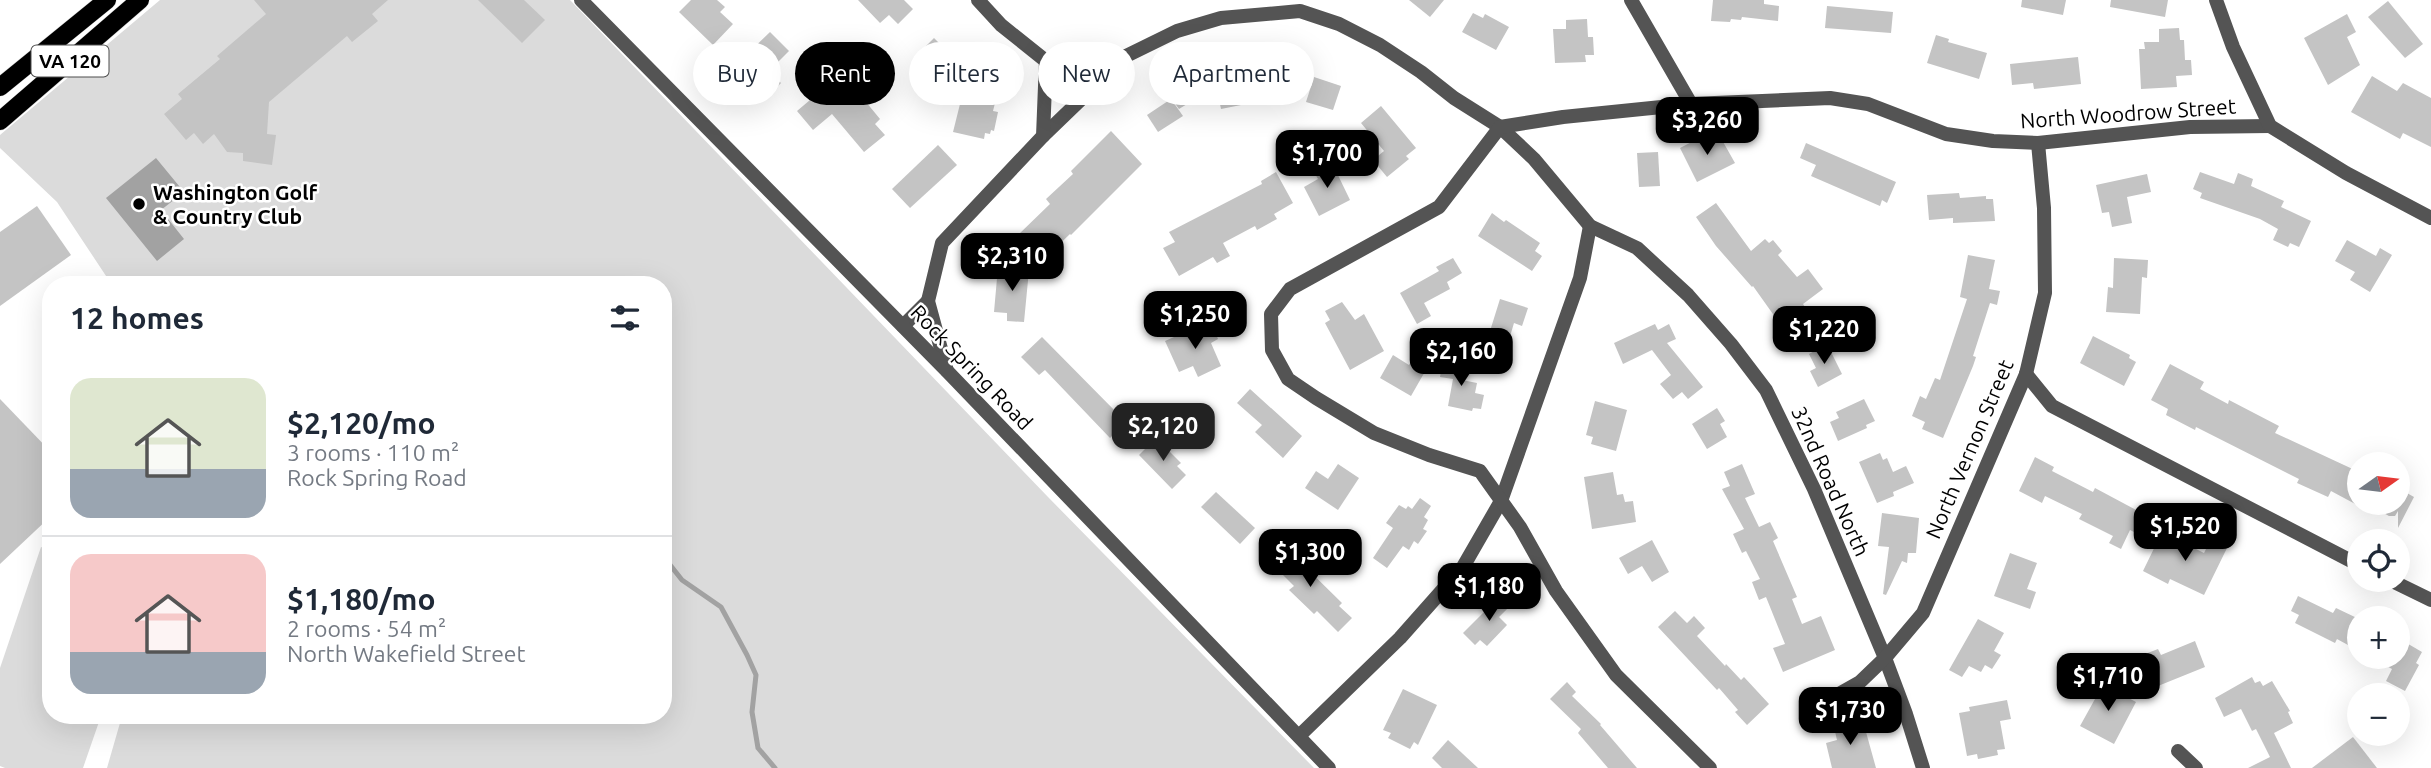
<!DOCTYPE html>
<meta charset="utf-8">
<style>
body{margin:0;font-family:Ubuntu,sans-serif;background:#f6f6f7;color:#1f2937;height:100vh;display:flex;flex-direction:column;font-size:26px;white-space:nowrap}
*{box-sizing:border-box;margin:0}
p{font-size:23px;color:#747a83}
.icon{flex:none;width:38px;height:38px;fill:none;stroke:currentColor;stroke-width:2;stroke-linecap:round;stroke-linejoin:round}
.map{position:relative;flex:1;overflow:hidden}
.details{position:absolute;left:42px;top:276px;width:630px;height:448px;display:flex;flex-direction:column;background:#fff;border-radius:28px;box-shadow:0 7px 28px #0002}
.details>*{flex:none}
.guide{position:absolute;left:693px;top:42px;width:665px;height:63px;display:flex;gap:14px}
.needle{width:46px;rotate:76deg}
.buttons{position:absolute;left:2347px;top:452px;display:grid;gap:14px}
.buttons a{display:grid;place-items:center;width:63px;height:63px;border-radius:50%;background:#fff;box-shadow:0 7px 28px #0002;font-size:35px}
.price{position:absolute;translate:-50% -60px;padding:0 16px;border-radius:14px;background:#000;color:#fff;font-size:23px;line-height:46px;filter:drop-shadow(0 2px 4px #0008)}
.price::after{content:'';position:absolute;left:50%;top:42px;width:21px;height:16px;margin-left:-10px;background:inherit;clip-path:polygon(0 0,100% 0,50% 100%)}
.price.active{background:#222;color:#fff}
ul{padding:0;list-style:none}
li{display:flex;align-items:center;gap:21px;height:175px;padding:0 28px}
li+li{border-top:2px solid #e0e1e3}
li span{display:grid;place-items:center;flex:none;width:196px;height:140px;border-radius:21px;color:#555}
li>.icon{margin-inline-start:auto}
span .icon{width:84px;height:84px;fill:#fffc;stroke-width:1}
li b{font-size:30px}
h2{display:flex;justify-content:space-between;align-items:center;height:84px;padding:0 28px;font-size:30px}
.chip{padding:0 24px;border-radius:32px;background:#fff;box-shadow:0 7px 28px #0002;font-size:24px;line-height:63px}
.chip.active{background:#000;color:#fff}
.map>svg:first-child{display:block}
.green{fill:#dbdbdb}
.water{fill:#a2a2a2}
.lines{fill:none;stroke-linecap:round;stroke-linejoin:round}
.stream{stroke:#a2a2a2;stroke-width:5}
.building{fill:#c4c4c4}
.primary-casing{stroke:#dbdbdb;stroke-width:19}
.minor{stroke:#545454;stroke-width:14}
.tertiary{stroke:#545454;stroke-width:14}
.primary{stroke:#000;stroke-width:18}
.poi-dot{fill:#000;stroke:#fff;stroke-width:2.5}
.labels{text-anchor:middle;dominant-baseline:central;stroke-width:5;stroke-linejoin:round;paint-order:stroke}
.shield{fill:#fff;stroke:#4c4c4c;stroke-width:2}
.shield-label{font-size:19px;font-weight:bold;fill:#000}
.street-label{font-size:21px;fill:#000;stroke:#fff}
.poi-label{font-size:21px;font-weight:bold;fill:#000;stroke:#fff;text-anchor:start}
</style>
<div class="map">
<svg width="2431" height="768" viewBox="0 0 2431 768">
<rect width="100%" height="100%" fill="#fff"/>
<g class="green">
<path d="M160,0H570L1048,497L1314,768H107L122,716H663V285H112L57,202L0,148V135Z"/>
<path d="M41,547L51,550V716H101L83,768H5L0,766V668Z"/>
</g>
<path class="water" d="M156,158L184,192L161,210L184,239L157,261L106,198Z"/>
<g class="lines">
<path class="stream" d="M663,556L682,580L721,607L747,655L756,675L752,712L758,748L775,768"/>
</g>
<g class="building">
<path d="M254,0H388L372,14L378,21L352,42L347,36L269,102L267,134L276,135L272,165L243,161V153L227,152L214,134L203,144L194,133L186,140L164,114L182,99L178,94L220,59L217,56L266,14Z"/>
<path d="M478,0H524L545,20L522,43Z"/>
<path d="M691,0H717L725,7L720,12L733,24L713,45L679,12Z"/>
<path d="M858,0H904L913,9L898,24L889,15L880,23Z"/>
<path d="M1409,0H1444L1430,17Z"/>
<path d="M1713,0H1764V4L1779,6L1778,21L1742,17L1741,20L1731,19L1730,22L1711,21Z"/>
<path d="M2022,0H2066L2063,15L2021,7Z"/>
<path d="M2111,0H2168L2165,17L2110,7Z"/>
<path d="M2388,1L2423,44L2405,58L2368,17Z"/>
<path d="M1827,6L1893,12L1891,33L1825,28Z"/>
<path d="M1473,13L1483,18L1485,14L1509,27L1496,50L1462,32Z"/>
<path d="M2347,14L2356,32L2347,37L2360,65L2328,85L2304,38Z"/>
<path d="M1587,19L1588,37H1593L1594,55H1585L1586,62L1555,63L1553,29H1566V20Z"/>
<path d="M2179,28L2180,40H2184L2185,60H2191L2192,75L2176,76L2177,87L2141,89L2139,49H2145L2144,42H2159V29Z"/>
<path d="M770,32L789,51L769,71L781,83L764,100L733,68Z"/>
<path d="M1936,35L1949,39L1948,42L1987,53L1979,79L1927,63Z"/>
<path d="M934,38L966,70L954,81L998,91L993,111L998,112L994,131L991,130L990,134L985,133L984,139L953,132L962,96L919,53Z"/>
<path d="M2078,57L2081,84L2034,89L2033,83L2012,85L2010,64Z"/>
<path d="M842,73L880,119L875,124L885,135L864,152L832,114L813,130L797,111Z"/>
<path d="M2372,76L2397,91L2403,83L2431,98V147L2403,133L2400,139L2351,112Z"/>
<path d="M1314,77L1341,86L1333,110L1306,102Z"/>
<path d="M1264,81L1267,94L1260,95L1261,101L1221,109L1217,90Z"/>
<path d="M1182,85L1192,101L1179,109L1168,94Z"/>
<path d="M1171,99L1183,116L1158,132L1147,115Z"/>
<path d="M1381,106L1416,148L1406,156L1409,159L1387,177L1373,160L1384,151L1361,123Z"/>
<path d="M1111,131L1142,164L1071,235L1070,234L1046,257H1040L1019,234L1050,204L1046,199L1073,174L1071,171Z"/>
<path d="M1709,133L1715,143L1722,140L1735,163L1697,182L1680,148Z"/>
<path d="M1806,143L1896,182L1887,203L1882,200L1880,206L1811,176L1816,165L1800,158Z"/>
<path d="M938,145L957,165L910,208L892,189Z"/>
<path d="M1658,152L1660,186L1639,187L1637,153Z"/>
<path d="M1327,163L1332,171L1335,169L1350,200L1319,216L1304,187L1318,179L1313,170Z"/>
<path d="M1276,172L1293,203L1274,214L1277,219L1257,230L1255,226L1223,243L1230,256L1217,263L1213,257L1179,276L1163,248L1175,242L1169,232L1262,184L1261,181Z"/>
<path d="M2200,172L2234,184L2238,173L2253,179L2251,186L2284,201L2281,207L2311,221L2299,247L2290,243L2288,247L2273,240L2278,229L2260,219L2200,198L2202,193L2193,189Z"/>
<path d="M2147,174L2151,192L2127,197L2132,223L2112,227L2109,212L2102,213L2096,185Z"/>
<path d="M1959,193L1960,198L1986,196V199H1993L1995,221L1953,223V218L1929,220L1927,195Z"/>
<path d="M1716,203L1751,251L1765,239L1769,243L1773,240L1782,251L1778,255L1797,277L1808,269L1823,289L1803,304L1809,313L1785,331L1753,286L1752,287L1716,246L1696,217Z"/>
<path d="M37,206L71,255L0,306V232Z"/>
<path d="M1492,213L1504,222L1506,220L1540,243L1535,251L1542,256L1532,271L1478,236Z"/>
<path d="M2347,240L2376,256L2380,248L2392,255L2370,292L2350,280L2355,272L2335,261Z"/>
<path d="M1968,255L1995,260L1989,289L2000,291L1997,305L1990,303L1973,356L1976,357L1973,366L1943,438L1922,429L1925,422L1912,416L1920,396L1926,399L1935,378L1940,380L1967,299L1960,297Z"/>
<path d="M1453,258L1462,273L1447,282L1450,289L1424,303L1431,316L1417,324L1400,293L1439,271L1436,267Z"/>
<path d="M2114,258L2148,260L2147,278L2142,277L2140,314L2106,312L2108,287L2113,288Z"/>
<path d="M998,267L1029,270L1024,322L1007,321V313L994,312Z"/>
<path d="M1500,299L1528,308L1522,326L1514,323L1505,353L1485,347Z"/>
<path d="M1342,302L1355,320L1364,314L1384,351L1350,370L1325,323L1330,320L1325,311Z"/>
<path d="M1655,324L1658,330L1669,324L1676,339L1667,343L1703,387L1688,399L1682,392L1673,399L1660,384L1671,375L1652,350L1623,364L1614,343Z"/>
<path d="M1199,326L1202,332L1213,327L1218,339L1211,343L1221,366L1198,377L1193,366L1179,372L1165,341Z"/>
<path d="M2093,336L2130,355L2129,358L2136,362L2124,386L2080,363Z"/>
<path d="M1042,337L1120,416L1116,420L1122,426L1110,438L1045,370L1039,375L1021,357Z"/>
<path d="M1827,344L1842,374L1818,387L1810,371L1816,368L1809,354Z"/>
<path d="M1393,355L1409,365L1413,359L1427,368L1411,396L1380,378Z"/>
<path d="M1443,359L1460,362L1457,379L1477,383L1475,393L1484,395L1481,409L1473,408L1472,411L1448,406L1453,379L1440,377Z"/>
<path d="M2170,364L2204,382L2200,389L2228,404L2229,400L2279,426L2275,433L2359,472V506L2331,491L2328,497L2297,483L2299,479L2196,427L2195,430L2166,415L2168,409L2151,400Z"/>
<path d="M1250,389L1302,436L1283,458L1255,432L1262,425L1237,403Z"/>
<path d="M0,399L51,452V516L0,564Z"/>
<path d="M1864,399L1875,421L1866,425L1867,428L1838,441L1830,422L1839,418L1836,412Z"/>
<path d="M1595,401L1627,410L1616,451L1591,444L1593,437L1586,435Z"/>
<path d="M1717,408L1725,421L1720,424L1727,437L1707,449L1692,424Z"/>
<path d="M1156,438L1181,463L1177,466L1186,475L1172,489L1139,455Z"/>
<path d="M1880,453L1883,460L1887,458L1893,472L1906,466L1914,483L1893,492L1894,496L1877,503L1859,462Z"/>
<path d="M2035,457L2054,467L2052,471L2093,492L2095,488L2153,519L2144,537L2130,530L2121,549L2109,543L2113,536L2079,519L2082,514L2045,496L2042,503L2019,491Z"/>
<path d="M1338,464L1359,478L1338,510L1305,488L1316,471L1328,479Z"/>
<path d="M1742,464L1755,494L1745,498L1759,527L1770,522L1778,538L1773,541L1797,597L1792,599L1802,624L1821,616L1835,650L1783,672L1773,648L1785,644L1766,597L1759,600L1752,582L1760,579L1746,551L1742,553L1733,534L1744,529L1722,489L1730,486L1724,472Z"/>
<path d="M1613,472L1617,495L1623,494L1625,502L1633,501L1636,522L1592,529L1584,477Z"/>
<path d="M2398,488L2414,497L2398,528V511L2395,516H2389L2364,502H2398Z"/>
<path d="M1216,492L1255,528L1240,544L1201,507Z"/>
<path d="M1420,498L1431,506L1424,517L1428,520L1423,529L1427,531L1418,544L1414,541L1409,550L1403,546L1387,568L1373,558L1393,528L1386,523L1399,505L1406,509L1408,506L1412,509Z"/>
<path d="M1882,513L1919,518L1916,553H1908L1907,563L1902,561L1886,595L1883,594L1889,547L1878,546Z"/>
<path d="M2162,532L2204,553L2211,539L2227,548L2204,595L2170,579L2168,584L2143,571Z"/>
<path d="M1652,540L1669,572L1652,582L1642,566L1628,574L1619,558Z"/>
<path d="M1284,546L1342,603L1339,606L1352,618L1338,632L1317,611L1314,614L1289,590L1294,586L1269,561Z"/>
<path d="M2010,553L2037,563L2027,589L2036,592L2030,609L1994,596Z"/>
<path d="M1502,594L1512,604L1499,617L1507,625L1487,646L1480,640L1475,645L1463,633Z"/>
<path d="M2298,596L2333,613L2336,608L2359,619V651L2337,639L2335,643L2295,623L2299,615L2291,611Z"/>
<path d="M1675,611L1687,623L1694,616L1705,628L1697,636L1725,666L1726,664L1741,680L1744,677L1769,704L1747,725L1735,712L1738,710L1719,688L1717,690L1658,627Z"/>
<path d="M1978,619L2004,633L1994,651L2001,655L1992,669L1985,665L1981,672L1969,666L1962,677L1949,670Z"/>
<path d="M2398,638L2422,652L2416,663L2419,665L2405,691L2386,681L2392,669L2368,656H2398Z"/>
<path d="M2195,641L2205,667L2153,688L2140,656L2158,649L2161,655Z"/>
<path d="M2252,677L2255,683L2260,681L2263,686L2272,681L2290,711L2288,712L2293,723L2274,733L2291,768H2248L2270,757L2256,729L2252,731L2241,709L2224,717L2215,698Z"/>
<path d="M2105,681L2117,687L2115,691L2136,702L2114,744L2080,726Z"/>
<path d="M1567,682L1576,692L1572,696L1601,724L1600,725L1637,768H1608L1578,733L1581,729L1550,699Z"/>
<path d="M1403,689L1437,705L1418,745L1414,742L1410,749L1388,738L1391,733L1383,730Z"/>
<path d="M2007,700L2011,719L2000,721L2005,749L1997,750L1998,755L1978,759L1977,754L1967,756L1959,713L1970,711L1969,707Z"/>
<path d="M1858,717L1862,733L1866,732L1876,768H1832L1826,743L1837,740L1833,723Z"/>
<path d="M2353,737L2377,768H2312Z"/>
<path d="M1448,740L1478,768H1442L1432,758Z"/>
</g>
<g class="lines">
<defs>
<g id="primary">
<path d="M0,87L107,0"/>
<path d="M0,121L140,0"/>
</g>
</defs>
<use href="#primary" class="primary-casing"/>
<g class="minor">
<path d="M978,0L1001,25L1046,61"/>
<path d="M1631,0L1691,104"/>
<path d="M1043,136L1126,56"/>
<path d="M903,326L928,301"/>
<path d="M947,371L928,301L942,243L1043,136L1046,61L1126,56L1177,31L1221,18L1300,11L1339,24L1380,45L1421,72L1454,98L1500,127L1534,159L1590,226L1637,248L1688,295L1731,344L1766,390L1814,489L1885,658L1906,714L1923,768"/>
<path d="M2026,374L2052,406L2359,565"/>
<path d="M2388,579L2431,600"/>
<path d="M1807,712L1860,682L1885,658L1923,613L2026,374L2045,293L2044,208L2038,143"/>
<path d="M1299,736L1400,638L1463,567L1501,501L1580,278L1590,226"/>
<path d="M2178,751L2196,768"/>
<path d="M1710,768L1616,675L1556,591L1520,527L1480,471L1429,455L1374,433L1316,398L1288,379L1272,350L1271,314L1290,289L1439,207L1500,127L1563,117L1691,104L1830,98L1868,104L1946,134L1993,141L2038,143L2190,127L2270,126"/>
</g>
<g class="tertiary">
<path d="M581,0L947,371L1329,768"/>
<path d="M2216,0L2233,47L2270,126L2346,173L2431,218"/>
</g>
<use href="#primary" class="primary"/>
</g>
<circle class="poi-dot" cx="139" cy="204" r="7"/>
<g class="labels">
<rect class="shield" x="31.5" y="45.5" width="77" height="31" rx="5"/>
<g class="shield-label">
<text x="70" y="61">VA 120</text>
</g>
<g class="street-label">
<text transform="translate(2128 113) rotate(-4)">North Woodrow Street</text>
<text transform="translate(972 367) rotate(46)">Rock Spring Road</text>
<text transform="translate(1969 449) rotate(-67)">North Vernon Street</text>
<text transform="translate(1831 481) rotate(66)">32nd Road North</text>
</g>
<g class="poi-label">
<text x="153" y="192">Washington Golf<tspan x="153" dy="24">&amp; Country Club</tspan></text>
</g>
</g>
</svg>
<div class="buttons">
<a><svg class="needle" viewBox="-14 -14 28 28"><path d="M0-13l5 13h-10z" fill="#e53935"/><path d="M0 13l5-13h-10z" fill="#747a83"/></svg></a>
<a><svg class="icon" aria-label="locate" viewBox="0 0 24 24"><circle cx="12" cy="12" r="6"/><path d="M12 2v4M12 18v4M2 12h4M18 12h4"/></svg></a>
<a>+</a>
<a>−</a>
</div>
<b class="price" style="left:1707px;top:157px">$3,260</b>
<b class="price" style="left:1327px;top:190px">$1,700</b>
<b class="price" style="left:1012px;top:293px">$2,310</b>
<b class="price" style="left:1195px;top:351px">$1,250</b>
<b class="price" style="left:1824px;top:366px">$1,220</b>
<b class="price" style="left:1461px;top:388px">$2,160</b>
<b class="price active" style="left:1163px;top:463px">$2,120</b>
<b class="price" style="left:2185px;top:563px">$1,520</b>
<b class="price" style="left:1310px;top:589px">$1,300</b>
<b class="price" style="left:1489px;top:623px">$1,180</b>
<b class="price" style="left:2108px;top:713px">$1,710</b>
<b class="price" style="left:1850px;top:747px">$1,730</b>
<div class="guide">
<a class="chip">Buy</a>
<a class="chip active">Rent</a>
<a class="chip">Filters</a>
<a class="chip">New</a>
<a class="chip">Apartment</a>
</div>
<section class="details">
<h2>12 homes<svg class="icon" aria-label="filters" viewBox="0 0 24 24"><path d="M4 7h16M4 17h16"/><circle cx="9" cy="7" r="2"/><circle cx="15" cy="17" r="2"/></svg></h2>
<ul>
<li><span style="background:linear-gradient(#dfe7d0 65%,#9aa5b1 0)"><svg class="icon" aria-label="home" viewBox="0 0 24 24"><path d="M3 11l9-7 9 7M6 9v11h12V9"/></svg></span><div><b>$2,120/mo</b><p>3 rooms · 110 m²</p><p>Rock Spring Road</p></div></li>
<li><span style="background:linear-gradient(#f6c9c9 70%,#9aa5b1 0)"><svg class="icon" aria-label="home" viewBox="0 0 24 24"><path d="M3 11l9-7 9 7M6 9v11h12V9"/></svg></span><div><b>$1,180/mo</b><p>2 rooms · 54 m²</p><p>North Wakefield Street</p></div></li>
</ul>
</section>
</div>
